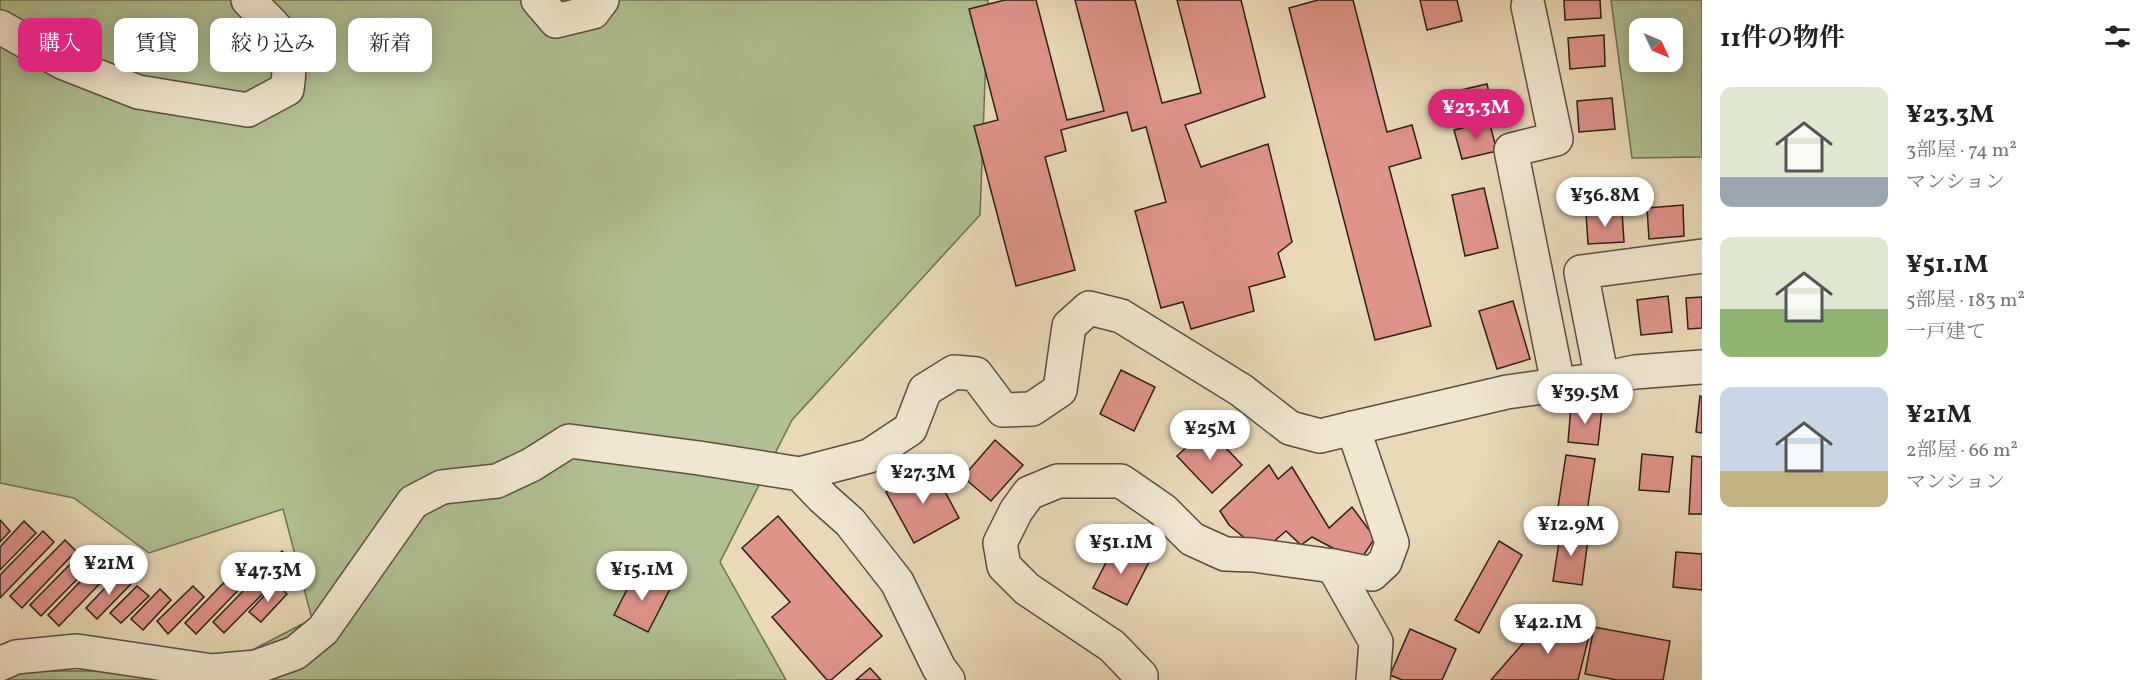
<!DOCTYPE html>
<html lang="ja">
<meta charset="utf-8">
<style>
body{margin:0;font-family:Vollkorn,"Noto Serif JP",serif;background:#f6f6f6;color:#222;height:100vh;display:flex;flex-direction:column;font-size:22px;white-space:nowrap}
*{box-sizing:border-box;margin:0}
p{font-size:20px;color:#767676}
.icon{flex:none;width:33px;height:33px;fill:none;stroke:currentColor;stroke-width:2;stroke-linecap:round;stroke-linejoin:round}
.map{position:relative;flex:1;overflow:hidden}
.side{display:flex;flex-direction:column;background:#fff;width:450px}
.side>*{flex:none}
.top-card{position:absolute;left:18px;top:18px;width:570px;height:54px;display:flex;gap:12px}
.needle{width:39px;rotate:134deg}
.tools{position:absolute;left:1629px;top:18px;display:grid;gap:12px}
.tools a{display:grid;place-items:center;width:54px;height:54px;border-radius:12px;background:#fff;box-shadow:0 3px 15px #0003;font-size:30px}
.price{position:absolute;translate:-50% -51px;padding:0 14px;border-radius:21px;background:#fff;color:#222;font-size:20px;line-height:39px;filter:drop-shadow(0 2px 3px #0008)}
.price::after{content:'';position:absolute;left:50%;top:36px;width:18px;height:14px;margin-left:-9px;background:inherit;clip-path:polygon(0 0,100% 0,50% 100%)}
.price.selected{background:#db2777;color:#fff}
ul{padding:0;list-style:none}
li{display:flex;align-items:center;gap:18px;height:150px;padding:0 18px}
li span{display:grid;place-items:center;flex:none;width:168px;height:120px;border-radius:12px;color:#555}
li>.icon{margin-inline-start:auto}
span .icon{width:72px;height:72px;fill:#fffc;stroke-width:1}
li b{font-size:26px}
h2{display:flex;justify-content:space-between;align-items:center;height:72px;padding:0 18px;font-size:26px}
.tag{padding:0 21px;border-radius:12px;background:#fff;box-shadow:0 3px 15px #0003;font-size:21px;line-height:54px}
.tag.selected{background:#db2777;color:#fff}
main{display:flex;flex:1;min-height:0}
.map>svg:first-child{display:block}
.green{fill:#b1c092;stroke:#6e7056;stroke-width:1.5;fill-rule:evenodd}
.building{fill:#df938a;stroke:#2b2119;stroke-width:1.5}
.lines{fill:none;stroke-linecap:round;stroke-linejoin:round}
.minor-casing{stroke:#5a4f40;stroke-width:36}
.minor{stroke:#f1e6d0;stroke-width:33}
</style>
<main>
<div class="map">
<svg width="1702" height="680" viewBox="0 0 1702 680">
<rect width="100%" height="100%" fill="#e9d9b7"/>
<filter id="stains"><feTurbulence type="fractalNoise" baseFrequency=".00333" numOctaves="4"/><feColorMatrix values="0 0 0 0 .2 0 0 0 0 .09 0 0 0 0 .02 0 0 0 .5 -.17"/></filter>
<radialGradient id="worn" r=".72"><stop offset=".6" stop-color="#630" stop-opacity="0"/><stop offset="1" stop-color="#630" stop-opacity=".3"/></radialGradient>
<g class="green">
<path d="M0,0H988L980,215L792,420L720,562L786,680H0V675L35,671H212L312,619L283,509L149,553L74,498L0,483Z"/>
<path d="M1611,0H1702V157L1632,158ZM1672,28V62H1640V28Z"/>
</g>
<g class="building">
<path d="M1005,0H1036L1067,120L1104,111L1075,0H1135L1162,103L1201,93L1177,0H1241L1265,97L1185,125L1201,167L1268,144L1292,242L1278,253L1285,277L1249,287L1254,311L1191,329L1183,302L1161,308L1135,211L1166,202L1146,127L1132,131L1127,112L1061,130L1066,151L1045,157L1075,270L1016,286L974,126L998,120L969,9Z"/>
<path d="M1318,0H1353L1387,132L1412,125L1421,158L1389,167L1431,326L1375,340L1289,8Z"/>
<path d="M1420,0H1457L1462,21L1427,30Z"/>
<path d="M1564,0H1600L1601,18L1565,20Z"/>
<path d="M1604,35L1605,66L1570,69L1568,38Z"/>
<path d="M1487,84L1494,114L1459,122L1452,92Z"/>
<path d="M1612,98L1615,129L1579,132L1577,101Z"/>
<path d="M1489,121L1497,151L1462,159L1454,130Z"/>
<path d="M1484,188L1498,248L1465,256L1452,195Z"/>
<path d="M1683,205L1684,236L1649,239L1647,208Z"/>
<path d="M1622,211L1624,242L1588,244L1586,213Z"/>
<path d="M1668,296L1672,332L1641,335L1637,300Z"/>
<path d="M1702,297V328L1688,329L1686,298Z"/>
<path d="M1513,301L1530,359L1497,369L1479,311Z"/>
<path d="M1121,370L1155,387L1134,431L1100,414Z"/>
<path d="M1700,396L1702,397V433L1696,432Z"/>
<path d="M1571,406L1602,409L1598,445L1568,442Z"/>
<path d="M1207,428L1242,465L1212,493L1177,456Z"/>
<path d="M995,440L1023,465L991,501L963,477Z"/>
<path d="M1642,454L1673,457L1669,492L1639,490Z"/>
<path d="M1566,455L1595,459L1587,511L1558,507Z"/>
<path d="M1692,456L1702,457V514H1689Z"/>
<path d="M1269,465L1278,479L1292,467L1329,528L1352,507L1375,538L1359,562L1312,537L1301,545L1286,531L1272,543L1247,540L1229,525L1220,511Z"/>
<path d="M932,467L959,518L914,543L886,492Z"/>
<path d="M778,516L882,636L831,680H827L772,617L790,602L742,548Z"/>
<path d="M0,520L10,531L0,542Z"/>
<path d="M24,521L36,533L0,570V547Z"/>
<path d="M1561,529L1589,532L1582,585L1553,581Z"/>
<path d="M43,531L54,542L0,598V575Z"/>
<path d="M65,540L76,551L22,608L10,596Z"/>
<path d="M1499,541L1522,555L1479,633L1455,620Z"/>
<path d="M1115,545L1149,562L1127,605L1093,588Z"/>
<path d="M86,548L97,559L41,616L30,605Z"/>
<path d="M282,551L293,563L224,633L213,622Z"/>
<path d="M1676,552L1702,554V590L1673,587Z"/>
<path d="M102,559L113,570L59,626L48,615Z"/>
<path d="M236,570L247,581L196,634L185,623Z"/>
<path d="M120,572L131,584L97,619L86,608Z"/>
<path d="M636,572L670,589L648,632L614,615Z"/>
<path d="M276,583L287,594L261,622L249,612Z"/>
<path d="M137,586L149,596L121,623L110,613Z"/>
<path d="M193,586L204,597L168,634L157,621Z"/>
<path d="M160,589L171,600L143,630L131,619Z"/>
<path d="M1545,618L1590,632L1578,680H1491Z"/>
<path d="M1594,627L1670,641L1663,680H1617L1585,674Z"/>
<path d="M1410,629L1456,649L1442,680H1402L1390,675Z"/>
<path d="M870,668L881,680H856Z"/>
</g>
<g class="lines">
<defs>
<g id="minor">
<path d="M538,0L556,21L593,12L602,0"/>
<path d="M1528,6L1556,139L1511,150L1558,384"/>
<path d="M0,27L64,63L138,92L248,110L287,89C295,40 281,33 248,0"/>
<path d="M1602,379L1581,272L1702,256"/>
<path d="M800,474L869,456L910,429L925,390L954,372L976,374L1003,410L1032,409L1060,390L1069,326L1089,308L1121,316L1241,390L1290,428L1320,436L1353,428"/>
<path d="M1333,566L1376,642L1373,680"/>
<path d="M0,664L16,657L77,651L212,671L256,667L295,653L323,630L413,502L442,487L497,481L531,465L569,441L699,458L800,474L823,498L850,522L897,582L939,668L948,680"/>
<path d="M1141,680V676L1112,646L1027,589L1004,566L1000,543L1016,511L1029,493L1058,481H1121L1163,510L1192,539L1225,554L1253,555L1333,566L1372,574L1385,562L1392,543L1353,428L1507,392L1602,379L1635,372L1702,367"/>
</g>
</defs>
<use href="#minor" class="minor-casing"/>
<use href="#minor" class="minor"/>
</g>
<rect width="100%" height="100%" filter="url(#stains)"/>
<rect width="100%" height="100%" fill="url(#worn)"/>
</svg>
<div class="tools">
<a><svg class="needle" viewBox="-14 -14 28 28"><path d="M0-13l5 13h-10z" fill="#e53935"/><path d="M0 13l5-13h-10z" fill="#767676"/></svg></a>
</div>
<b class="price selected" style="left:1476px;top:140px">¥23.3M</b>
<b class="price" style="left:1605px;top:228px">¥36.8M</b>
<b class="price" style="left:1585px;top:425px">¥39.5M</b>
<b class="price" style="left:1210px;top:461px">¥25M</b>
<b class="price" style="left:923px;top:505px">¥27.3M</b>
<b class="price" style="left:1571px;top:557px">¥12.9M</b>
<b class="price" style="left:1121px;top:575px">¥51.1M</b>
<b class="price" style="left:109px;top:596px">¥21M</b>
<b class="price" style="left:642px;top:602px">¥15.1M</b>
<b class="price" style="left:268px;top:603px">¥47.3M</b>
<b class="price" style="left:1548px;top:655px">¥42.1M</b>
<div class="top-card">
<a class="tag selected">購入</a>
<a class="tag">賃貸</a>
<a class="tag">絞り込み</a>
<a class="tag">新着</a>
</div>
</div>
<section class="side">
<h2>11件の物件<svg class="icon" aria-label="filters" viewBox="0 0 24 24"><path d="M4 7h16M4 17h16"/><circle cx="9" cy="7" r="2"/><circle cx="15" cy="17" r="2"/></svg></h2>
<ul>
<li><span style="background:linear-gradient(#dfe7d0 75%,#9aa5b1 0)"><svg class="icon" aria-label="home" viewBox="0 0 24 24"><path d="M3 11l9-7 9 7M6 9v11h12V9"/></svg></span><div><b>¥23.3M</b><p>3部屋 · 74 m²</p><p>マンション</p></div></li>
<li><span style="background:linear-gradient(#dfe7d0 60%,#8fb573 0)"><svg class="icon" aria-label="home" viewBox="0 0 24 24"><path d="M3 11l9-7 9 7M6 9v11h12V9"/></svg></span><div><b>¥51.1M</b><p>5部屋 · 183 m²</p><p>一戸建て</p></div></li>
<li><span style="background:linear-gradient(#c9d6e8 70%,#c2b280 0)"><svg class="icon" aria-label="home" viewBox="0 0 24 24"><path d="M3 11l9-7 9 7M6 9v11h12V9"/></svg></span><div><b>¥21M</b><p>2部屋 · 66 m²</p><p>マンション</p></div></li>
</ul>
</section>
</main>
